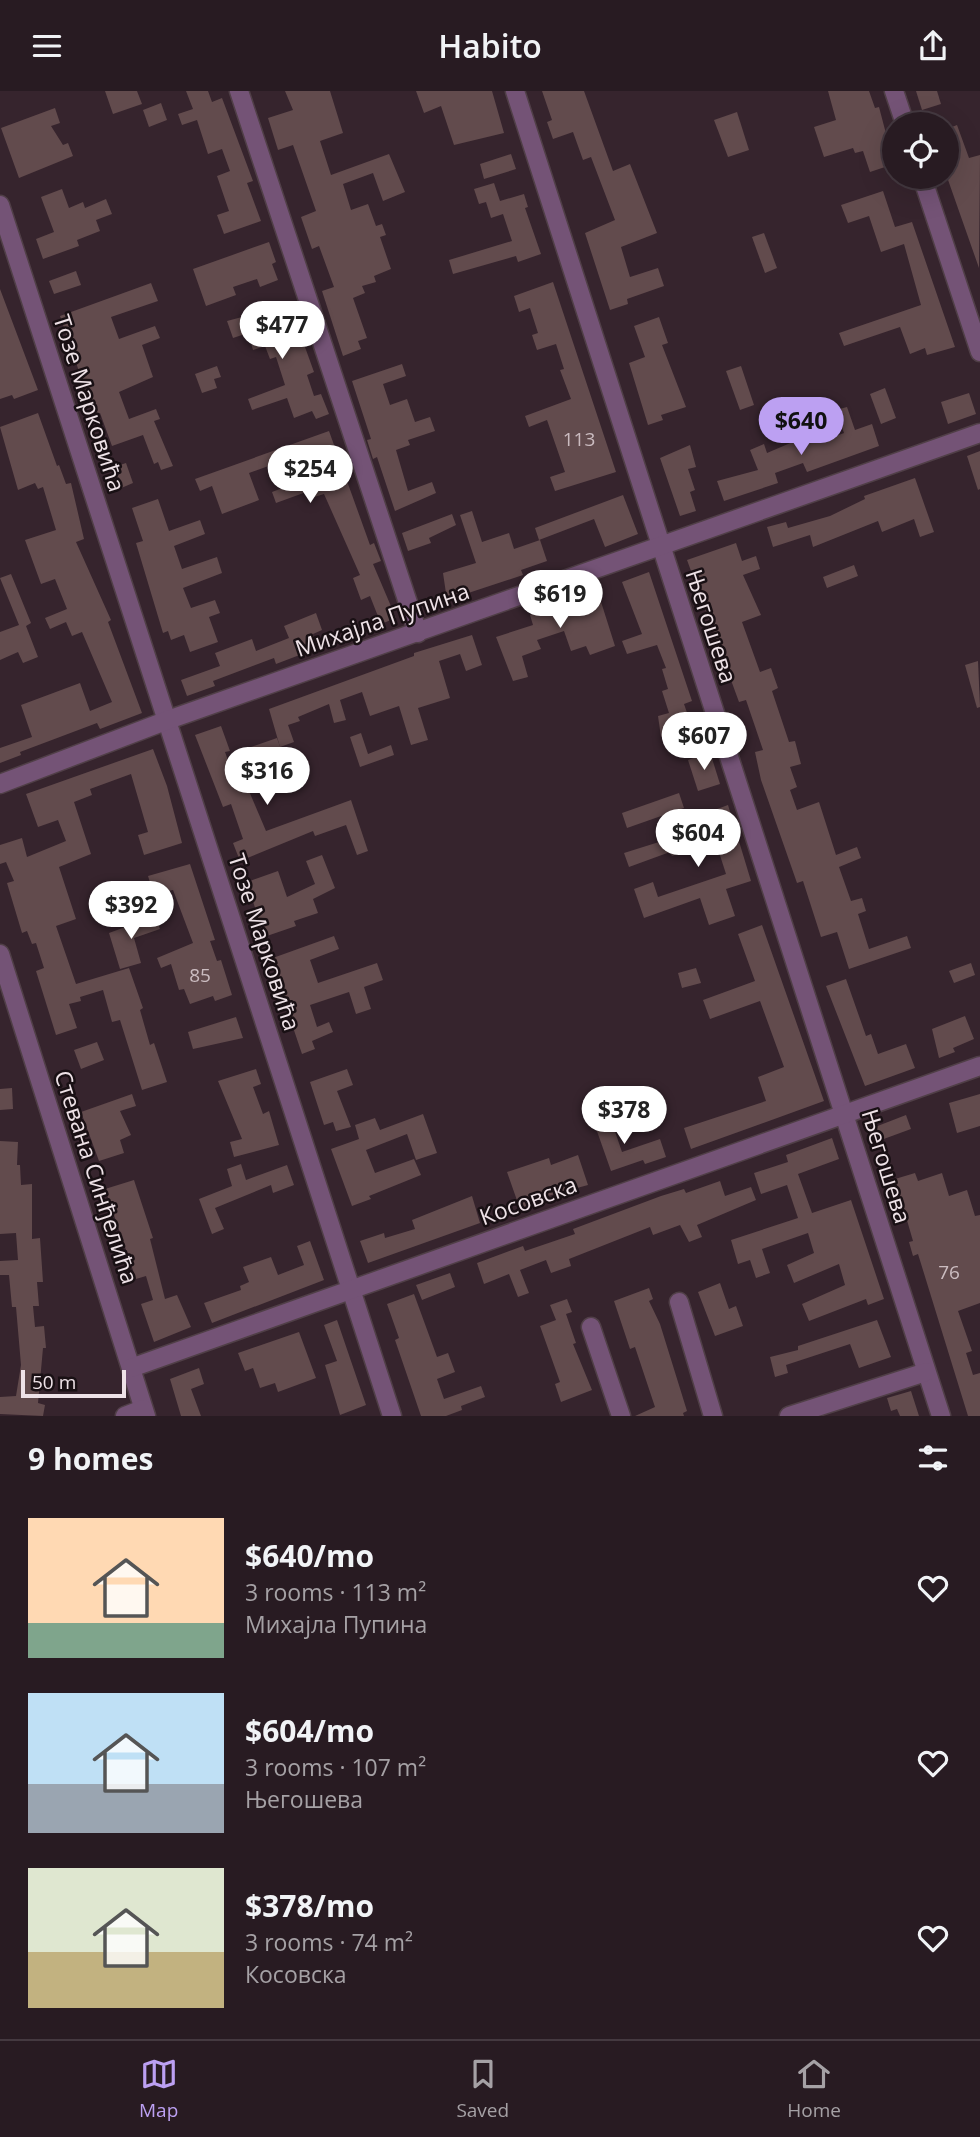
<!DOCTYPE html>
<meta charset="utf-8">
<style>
body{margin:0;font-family:"Open Sans",sans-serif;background:#30242a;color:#f1f3f6;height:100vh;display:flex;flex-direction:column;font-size:26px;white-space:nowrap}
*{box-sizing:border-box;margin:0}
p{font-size:23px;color:#a5a1a5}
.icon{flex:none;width:38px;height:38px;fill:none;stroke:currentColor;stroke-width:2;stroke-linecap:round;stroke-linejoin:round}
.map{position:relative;height:1325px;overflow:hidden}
.panel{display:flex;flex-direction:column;background:#281b22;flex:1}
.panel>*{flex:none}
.controls{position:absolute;left:882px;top:21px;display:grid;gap:14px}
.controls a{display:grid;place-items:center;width:77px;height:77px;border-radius:50%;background:#281b22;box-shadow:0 7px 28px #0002,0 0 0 2px #443940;font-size:35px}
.scale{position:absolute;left:21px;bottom:18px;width:105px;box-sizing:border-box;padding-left:7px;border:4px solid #eee2e7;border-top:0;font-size:19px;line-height:24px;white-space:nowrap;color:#eee2e7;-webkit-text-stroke:5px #191014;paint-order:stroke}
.price{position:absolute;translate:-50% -60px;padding:0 16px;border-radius:24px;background:#fff;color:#222;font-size:23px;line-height:46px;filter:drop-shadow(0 2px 4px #0008)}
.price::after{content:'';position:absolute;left:50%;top:42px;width:21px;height:16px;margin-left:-10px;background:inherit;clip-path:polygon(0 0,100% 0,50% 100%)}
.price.on{background:#bca0f2;color:#111}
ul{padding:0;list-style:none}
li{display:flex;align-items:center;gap:21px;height:175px;padding:0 28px}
li span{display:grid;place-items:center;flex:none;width:196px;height:140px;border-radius:0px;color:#555}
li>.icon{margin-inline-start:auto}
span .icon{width:84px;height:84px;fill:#fffc;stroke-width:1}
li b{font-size:30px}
h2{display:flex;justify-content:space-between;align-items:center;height:84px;padding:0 28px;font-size:30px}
header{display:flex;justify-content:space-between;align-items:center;height:91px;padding:0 28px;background:#281b22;font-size:32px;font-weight:600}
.tab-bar{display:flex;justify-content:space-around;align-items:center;height:98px;border-top:2px solid #443940;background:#281b22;font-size:19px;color:#a5a1a5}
.tab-bar a{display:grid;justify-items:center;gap:4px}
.tab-bar .on{color:#bca0f2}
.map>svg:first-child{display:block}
.building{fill:#624b4d}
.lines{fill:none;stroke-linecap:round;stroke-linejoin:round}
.minor-casing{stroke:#503f47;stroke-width:21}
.minor{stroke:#745376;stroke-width:18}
.labels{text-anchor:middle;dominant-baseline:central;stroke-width:5;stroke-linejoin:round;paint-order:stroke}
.number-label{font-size:19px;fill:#cbbcc0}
.street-label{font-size:23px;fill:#eee2e7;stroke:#191014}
</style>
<header><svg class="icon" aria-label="menu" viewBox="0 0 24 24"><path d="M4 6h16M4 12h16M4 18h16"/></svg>Habito<svg class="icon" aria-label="share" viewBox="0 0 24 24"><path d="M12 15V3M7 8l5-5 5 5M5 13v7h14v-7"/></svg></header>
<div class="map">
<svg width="980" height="1325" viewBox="0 0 980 1325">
<rect width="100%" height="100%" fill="#36242d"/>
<g class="building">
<path d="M105,0H137L142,13L113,23Z"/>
<path d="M186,0H208L212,11L222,7L253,90L247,92L261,130L224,143L217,124L229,120L217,85L230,80L222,58L208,63L197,29L182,34L178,23L193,18Z"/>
<path d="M285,0H330L343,42L320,50L331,84L389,63L405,101L383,110L373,82L343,93L351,119L368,113L376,135L382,133L386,144L380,146L391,178L374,185L376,191L362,195L365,202L353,207L367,247L358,250L361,258L343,265L322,200L334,196L319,155L312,158L301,126L316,120L293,54L278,59L268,27L293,19Z"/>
<path d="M416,0H492L504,42L454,54L441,15L424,22Z"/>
<path d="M542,0H584L613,80L630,73L657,142L621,156L630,186L658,177L664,195L627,208L628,213L610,219L585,142L615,129L591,66L583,69L573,41L553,48L547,31L552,29Z"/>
<path d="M828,0H869L875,17L879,16L894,73L870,81L863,60L855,62L853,57L824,66L814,36L836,29Z"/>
<path d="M916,0H937L941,13L922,19Z"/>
<path d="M161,12L167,29L149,36L143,19Z"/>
<path d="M55,17L60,32L51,35L63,54L68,52L73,65L19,87L1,37Z"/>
<path d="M737,21L749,59L728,66L714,29Z"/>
<path d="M957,34L969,67L980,64L979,177L947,86V38Z"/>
<path d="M511,63L516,78L484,88L480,73Z"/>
<path d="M494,92L500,110L524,103L528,116L525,117L541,163L518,171L516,165L453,183L449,169L512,150L503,123L491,127L486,111L479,113L474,98Z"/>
<path d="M62,98L69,117L83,111L85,117L106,108L112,123L96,129L100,140L77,149L79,155L43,168L36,148L54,141L41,106Z"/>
<path d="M883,100L895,136L912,131L955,256L927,264L925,257L910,263L900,236L844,255L839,242L921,214L904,153L881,161L869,125L848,132L841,114Z"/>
<path d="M764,142L777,177L765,182L752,146Z"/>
<path d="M269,151L276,171L272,173L278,189L260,196L257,188L233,196L236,204L206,215L193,178Z"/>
<path d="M76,180L81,194L54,203L49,190Z"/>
<path d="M553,191L616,381L555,400L550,386L565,381L547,329L529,336L525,325L571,308L560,279L564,278L556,253L537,259L532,244L538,242L530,217L519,221L514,205Z"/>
<path d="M151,192L158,210L111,226L119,248L155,235L160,247L142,254L153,286L119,301L129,328L156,318L160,328L154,330L173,375L161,379L158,371L154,373L143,344L112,355L100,322L94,324L60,225Z"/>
<path d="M0,198L38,299L14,308L12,304L0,308Z"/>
<path d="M279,211L291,248L301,245L314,281L307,284L314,305L321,303L329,323L316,328L312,320L294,327L287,307L252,319L248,308L285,294L276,266L270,268L265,255L253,259L248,242L233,247L227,230L268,219L267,215Z"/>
<path d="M659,226L668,252L662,254L686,316L661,324L663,329L648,334L629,272L645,266L634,235Z"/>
<path d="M402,273L406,285L383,293L390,314L407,308L415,331L430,326L435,340L408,349L410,354L396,359L408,400L432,391L436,402L395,420L377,366L373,368L367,349L371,348L352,290Z"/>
<path d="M217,275L221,286L214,288L217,297L202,302L195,283Z"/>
<path d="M741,275L754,314L740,319L726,280Z"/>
<path d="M885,297L896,327L881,333L870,303Z"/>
<path d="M969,302L976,323L948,333L941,311Z"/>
<path d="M847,316L855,339L872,333L879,355L807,381L803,372L775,382L778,392L724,410L717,390L758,379L750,359L764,353L767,362L816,341L820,351L844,342L836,319Z"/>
<path d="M38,322L57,375L59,374L66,393L71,392L84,448L76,451L111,529L108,531L142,622L100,638L97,632L20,661L21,664L0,672V657L32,646L21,614L80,592L90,620L112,611L82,541L72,545L66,531L50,538L45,527L67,518L55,488L41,493L25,449L56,439L43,396L38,398L35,392L18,399L0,336Z"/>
<path d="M329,340L370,454L374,452L381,470L373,473L396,527L381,533L370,505L361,509L353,487L360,484L324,403L311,407L309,400L276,412L272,401L321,382L313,359L249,382L259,409L222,423L212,395L200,400L195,388Z"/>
<path d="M690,354L696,376L688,378L695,399L690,401L696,420L680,425L660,367Z"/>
<path d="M980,360V398L978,399L967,365Z"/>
<path d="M126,372L133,392L119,398L111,377Z"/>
<path d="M915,387L934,441L920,446L914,428L882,441L878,430L813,456L810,444L773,456L767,436L786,431L788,437L830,425L865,408L864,405Z"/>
<path d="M623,404L638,443L605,456L594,428L539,449L535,437Z"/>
<path d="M158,408L169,440L200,429L205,443L174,455L182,478L217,466L222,482L183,497L191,517L215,509L220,522L209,526L218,551L190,561L184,544L171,549L168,540L163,542L136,452L143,450L132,417Z"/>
<path d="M472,420L482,451L509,442L514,458L540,449L547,470L521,479L523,484L447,509L443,482L476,472L460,424Z"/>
<path d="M452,423L456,434L429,447L431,452L408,460L402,442Z"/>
<path d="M736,452L742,470L756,465L760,478L743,484L761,524L742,531L760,581L771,577L778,597L772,600L789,651L795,650L801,673L790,676L797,696L790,699L797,719L819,711L836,764L857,756L861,767L839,776L851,810L862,807L866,820L858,823L869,858L907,845L911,857L849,878L837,841L821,846L803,790L797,792L761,689L755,661L763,659L746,609L739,611L687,469Z"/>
<path d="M854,474L858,485L827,497L823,486Z"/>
<path d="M649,481L692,610L684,613L692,636L661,646L658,625L669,622L662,600L668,598L662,578L666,577L657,554L627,563L622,550L642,543L622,491Z"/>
<path d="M11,483L31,532L26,535L38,566L23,572L18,561L0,569V541L19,534L0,487Z"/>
<path d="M596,495L615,555L590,564L586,555L571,560L564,540L537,549L541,558L522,565L528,586L513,590L496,546L533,534L530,524L575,507L574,504Z"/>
<path d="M316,522L322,539L313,543L318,557L276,573L274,567L213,590L215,595L187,605L181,589L220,575L215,562L252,548L256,560L289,547L284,535Z"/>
<path d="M472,544L482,574L466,580L460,563L439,570L450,607L418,617L428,649L411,654L399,615L370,625L362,601L340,609L346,629L334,632L329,613L298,626L300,630L288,634L294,651L280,656L269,618L414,565V562Z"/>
<path d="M978,570L980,616L977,617L965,574Z"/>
<path d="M221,635L230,660L225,661L235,689L243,686L266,740L351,709L368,760L357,764L346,734L315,745L313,740L240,770L233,752L243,748L231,713L223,716L195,644Z"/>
<path d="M361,642L368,663L391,654L394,664L360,676L350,646Z"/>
<path d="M277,647L283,664L258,674L251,656Z"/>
<path d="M153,658L167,695L182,752L144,764L138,744L148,741L131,683L90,698L92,704L74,711L91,763L59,776L76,828L56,835L76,893L129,877L143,917L140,919L150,954L154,952L167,991L142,999L120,929L112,931L103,899L80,906L81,910L69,913L77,937L56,944L36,880L44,877L36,852L32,853L27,840L22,842L7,792L14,790L6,771L0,773V754L22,747L27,766L66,750L58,729L38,736L26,703Z"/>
<path d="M710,661L720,693L698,700L688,669Z"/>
<path d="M679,702L684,717L627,737L622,722Z"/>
<path d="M728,714L751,790L726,798L735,825L709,834L700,807L644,827L634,798L653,791L658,806L726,783L717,755L695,762L694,757L672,765L670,761L629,776L624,762L713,734L709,721Z"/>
<path d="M322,764L335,797L313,808L318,822L294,830L296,835L264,846L247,791L278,780L287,806L315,793L306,770Z"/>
<path d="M190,773L215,849L210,850L217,870L221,869L232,904L215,910L213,905L190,913L184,898L179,899L171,873L161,877L157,867L193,852L173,799L168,800L167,797L153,801L148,785Z"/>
<path d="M155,825L160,838L134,847L141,872L120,878L109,842Z"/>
<path d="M762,834L824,1010L691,1058L684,1037L766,1010L758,986L784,976L760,910L710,928L703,909L755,890L738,843Z"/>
<path d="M334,845L339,858L310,869L318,892L377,872L383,889L364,896L371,918L356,923L349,901L310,914L317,936L329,931L333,941L312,950L315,958L302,963L270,868Z"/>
<path d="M971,872L975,884L954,892L949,880Z"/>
<path d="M696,877L701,892L682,897L678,882Z"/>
<path d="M846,888L866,945L871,943L878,963L906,953L915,977L865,995L826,895Z"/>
<path d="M965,925L974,948L953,957L955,961L939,967L932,938Z"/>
<path d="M236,926L243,947L193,958L188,941Z"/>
<path d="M97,951L104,969L81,978L74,959Z"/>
<path d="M256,978L261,993L253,996L263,1023L269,1020L279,1054L234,1066L230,1051L242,1048L218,990Z"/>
<path d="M347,978L353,994L337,1000L351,1036L336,1040L333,1031L324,1034L310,991Z"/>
<path d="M12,997L13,1018L0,1019V998Z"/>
<path d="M132,1003L136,1015L120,1020L131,1044L120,1049L124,1062L99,1070L81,1021Z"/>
<path d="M980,1003V1035L957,1042L949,1012Z"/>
<path d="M608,1020L622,1061L660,1048L666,1066L645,1073L643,1069L611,1080L592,1026Z"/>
<path d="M423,1023L437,1062L416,1069L407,1043L366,1059L375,1082L414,1068L421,1084L369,1105L371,1108L352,1115L331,1058L359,1048L355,1034L375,1027L380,1039Z"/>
<path d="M906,1024L911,1038L881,1049L875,1036Z"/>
<path d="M832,1047L839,1068L798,1083L812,1122L851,1109L884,1208L868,1214L866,1208L809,1230L802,1213L845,1194L839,1173L794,1192L787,1174L814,1162L808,1142L762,1158L770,1182L756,1187L750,1169L738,1173L731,1149L798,1127L787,1094L761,1103L754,1082L788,1071L786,1064Z"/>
<path d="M0,1050L18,1051L17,1074H20L21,1094L32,1093V1148L40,1147L43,1191H37L39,1215H33L35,1236L44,1235L46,1257H43L38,1312L45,1314L43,1325L0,1323V1306L16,1305L21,1274L16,1216H12L9,1184H0V1170L18,1169L16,1142L0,1143Z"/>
<path d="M578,1064L588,1094L537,1108L538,1112L520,1118L507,1081L549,1067L551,1074Z"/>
<path d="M241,1073L246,1089L287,1074L294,1094L273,1102L271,1094L215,1117L224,1138L212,1143L199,1108L232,1095L227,1078Z"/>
<path d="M915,1082L918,1090L942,1082L949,1105L967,1099L975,1125L980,1124V1212L958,1220L972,1260L966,1262L973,1284L980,1282V1325H968L918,1163L913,1165L909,1151L913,1150L895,1088Z"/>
<path d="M134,1089L153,1147L150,1148L165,1208L177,1204L191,1236L154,1251L141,1213L153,1209L146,1185L136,1188L105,1098Z"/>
<path d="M720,1090L725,1105L751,1096L756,1109L697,1134L702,1146L689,1151L680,1134L653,1144L650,1136L569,1168L571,1175L551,1182L546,1169L520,1179L529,1202L518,1206L509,1183L484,1193L477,1172L523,1155L525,1160L575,1143L573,1138L661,1105L684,1098L686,1102Z"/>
<path d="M472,1105L480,1132L368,1172L360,1150L384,1142L385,1147L415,1138L412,1129Z"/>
<path d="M310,1150L324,1189L212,1232L204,1212L241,1199L240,1195L249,1191L243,1176L271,1166L278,1184L304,1174L297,1155Z"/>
<path d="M450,1182L455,1196L422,1209L416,1194Z"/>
<path d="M720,1192L729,1218L736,1215L743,1235L715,1245L698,1201Z"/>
<path d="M649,1197L653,1208L649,1210L660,1233L687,1320L683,1322L684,1325H635L655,1316L635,1256L630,1258L614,1210Z"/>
<path d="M414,1203L437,1266L448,1262L455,1281L437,1288L444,1308L481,1295L485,1306L461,1315L462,1319L446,1325H421L395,1249L399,1247L387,1213Z"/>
<path d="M567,1208L572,1221L566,1223L576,1252L573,1253L592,1299L561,1311L555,1293L560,1291L540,1235L556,1229L550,1214Z"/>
<path d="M337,1229L366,1314L340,1324L325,1274L337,1270L324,1234Z"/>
<path d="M877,1229L891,1266L859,1277L850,1253L786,1274L788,1282L775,1286L770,1266L798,1259V1255Z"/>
<path d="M299,1241L316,1287L278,1301L275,1292L260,1297L253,1277L245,1280L238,1262Z"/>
<path d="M199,1277L204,1293L191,1298L201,1325H181L170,1288Z"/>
<path d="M911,1300L919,1325H900L897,1318L891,1320L887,1307Z"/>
</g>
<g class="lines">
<defs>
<g id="minor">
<path d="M239,0L418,542"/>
<path d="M515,0L941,1325"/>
<path d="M894,0L905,33"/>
<path d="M922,86L980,261"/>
<path d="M0,114L392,1325"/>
<path d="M0,693L168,629L980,342"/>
<path d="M0,863L146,1325"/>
<path d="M679,1211L713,1325"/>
<path d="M591,1236L621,1325"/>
<path d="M131,1277L980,975"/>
<path d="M125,1325L143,1318"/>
<path d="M789,1325L926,1281"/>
</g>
</defs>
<use href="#minor" class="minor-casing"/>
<use href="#minor" class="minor"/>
</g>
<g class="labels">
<g class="number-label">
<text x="579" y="348">113</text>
<text x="200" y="884">85</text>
<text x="949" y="1181">76</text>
</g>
<g class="street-label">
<text transform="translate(90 312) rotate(72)">Тозе Марковића</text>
<text transform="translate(382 528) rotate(-19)">Михајла Пупина</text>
<text transform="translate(712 535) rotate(72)">Његошева</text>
<text transform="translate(265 851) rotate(72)">Тозе Марковића</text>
<text transform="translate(887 1075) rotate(73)">Његошева</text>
<text transform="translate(97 1086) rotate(72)">Стевана Синђелића</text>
<text transform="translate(528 1109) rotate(-20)">Косовска</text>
</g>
</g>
</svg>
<div class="controls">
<a><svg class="icon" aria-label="locate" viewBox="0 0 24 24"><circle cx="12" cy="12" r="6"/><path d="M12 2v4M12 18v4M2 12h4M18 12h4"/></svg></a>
</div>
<div class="scale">50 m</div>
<b class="price" style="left:282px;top:270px">$477</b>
<b class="price on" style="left:801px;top:366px">$640</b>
<b class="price" style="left:310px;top:414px">$254</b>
<b class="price" style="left:560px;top:539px">$619</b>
<b class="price" style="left:704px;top:681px">$607</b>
<b class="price" style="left:267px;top:716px">$316</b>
<b class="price" style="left:698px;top:778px">$604</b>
<b class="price" style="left:131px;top:850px">$392</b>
<b class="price" style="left:624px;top:1055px">$378</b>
</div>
<section class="panel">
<h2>9 homes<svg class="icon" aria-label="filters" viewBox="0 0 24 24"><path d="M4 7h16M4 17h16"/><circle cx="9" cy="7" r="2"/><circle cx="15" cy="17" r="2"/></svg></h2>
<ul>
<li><span style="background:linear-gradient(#ffd9b3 75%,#7fa58c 0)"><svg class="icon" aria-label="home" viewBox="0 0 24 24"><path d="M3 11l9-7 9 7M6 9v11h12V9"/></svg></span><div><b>$640/mo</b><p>3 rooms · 113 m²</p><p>Михајла Пупина</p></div><svg class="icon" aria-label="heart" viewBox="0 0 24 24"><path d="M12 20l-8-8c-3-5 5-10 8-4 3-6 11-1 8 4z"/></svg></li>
<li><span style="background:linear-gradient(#bfe0f5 65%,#9aa5b1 0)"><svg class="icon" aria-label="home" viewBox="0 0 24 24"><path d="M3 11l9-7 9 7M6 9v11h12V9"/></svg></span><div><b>$604/mo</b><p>3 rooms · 107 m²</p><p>Његошева</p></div><svg class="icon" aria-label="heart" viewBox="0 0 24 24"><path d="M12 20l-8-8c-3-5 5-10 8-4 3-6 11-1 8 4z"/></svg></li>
<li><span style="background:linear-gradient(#dfe7d0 60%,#c2b280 0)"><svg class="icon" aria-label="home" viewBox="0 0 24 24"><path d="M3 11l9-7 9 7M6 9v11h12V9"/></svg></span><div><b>$378/mo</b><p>3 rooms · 74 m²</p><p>Косовска</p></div><svg class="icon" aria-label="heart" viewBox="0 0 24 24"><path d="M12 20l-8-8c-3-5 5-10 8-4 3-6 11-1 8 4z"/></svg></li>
</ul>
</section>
<nav class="tab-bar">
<a class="on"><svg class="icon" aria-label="map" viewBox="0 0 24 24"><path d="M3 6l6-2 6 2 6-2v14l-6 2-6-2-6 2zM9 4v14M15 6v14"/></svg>Map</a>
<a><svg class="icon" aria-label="saved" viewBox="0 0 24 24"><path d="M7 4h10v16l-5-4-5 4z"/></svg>Saved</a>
<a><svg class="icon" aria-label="home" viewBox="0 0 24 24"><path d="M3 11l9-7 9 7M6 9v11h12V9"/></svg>Home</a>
</nav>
